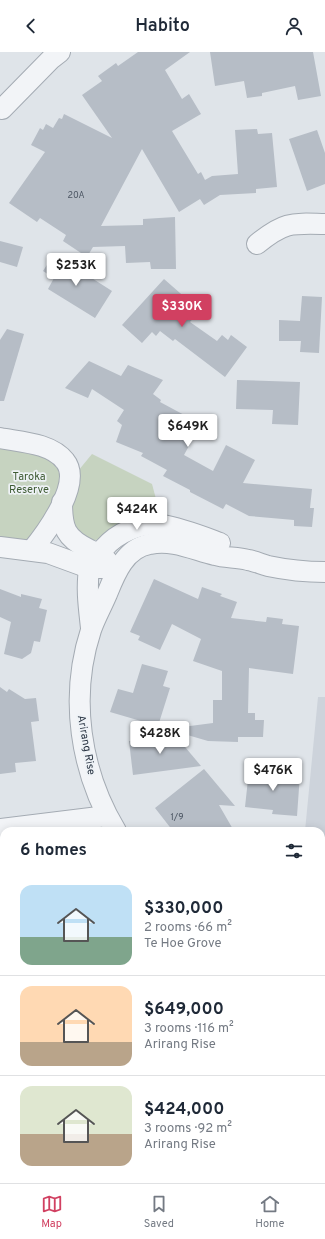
<!DOCTYPE html>
<meta charset="utf-8">
<style>
body{margin:0;font-family:Overpass,sans-serif;background:#f6f6f7;color:#1f2937;height:100vh;display:flex;flex-direction:column;font-size:15px;white-space:nowrap}
*{box-sizing:border-box;margin:0}
p{font-size:13px;color:#747a83}
.icon{flex:none;width:22px;height:22px;fill:none;stroke:currentColor;stroke-width:2;stroke-linecap:round;stroke-linejoin:round}
.map{position:relative;flex:1;overflow:hidden}
.panel{position:absolute;left:0px;top:775px;width:325px;height:356px;display:flex;flex-direction:column;background:#fff;border-radius:12px 12px 0 0;box-shadow:0 2px 10px #0003}
.panel>*{flex:none}
.price{position:absolute;translate:-50% -34px;padding:0 9px;border-radius:4px;background:#fff;color:#222;font-size:13px;line-height:26px;filter:drop-shadow(0 1px 2px #0008)}
.price::after{content:'';position:absolute;left:50%;top:24px;width:12px;height:9px;margin-left:-6px;background:inherit;clip-path:polygon(0 0,100% 0,50% 100%)}
.price.on{background:#d14061;color:#fff}
ul{padding:0;list-style:none}
li{display:flex;align-items:center;gap:12px;height:100px;padding:0 20px}
li+li{border-top:1px solid #e0e1e3}
li span{display:grid;place-items:center;flex:none;width:112px;height:80px;border-radius:12px;color:#555}
li>.icon{margin-inline-start:auto}
span .icon{width:48px;height:48px;fill:#fffc;stroke-width:1}
li b{font-size:17px}
h2{display:flex;justify-content:space-between;align-items:center;height:48px;padding:0 20px;font-size:17px}
header{display:flex;justify-content:space-between;align-items:center;height:52px;padding:0 20px;background:#fff;font-size:18px;font-weight:600}
.menu{display:flex;justify-content:space-around;align-items:center;height:56px;border-top:1px solid #e0e1e3;background:#fff;font-size:11px;color:#747a83}
.menu a{display:grid;justify-items:center;gap:2px}
.menu .on{color:#d14061}
.map>svg:first-child{display:block}
.built{fill:#cdd3db}
.green{fill:#c6d3c0}
.building{fill:#b6bdc6}
.lines{fill:none;stroke-linecap:round;stroke-linejoin:round}
.street-casing{stroke:#a4abb3;stroke-width:22}
.street{stroke:#f2f4f7;stroke-width:20}
.labels{text-anchor:middle;dominant-baseline:central;stroke-width:3.5;stroke-linejoin:round;paint-order:stroke}
.number-label{font-size:9px;fill:#4b5562}
.park-label{font-size:11px;fill:#3f5c34;stroke:#eef2f6}
.street-label{font-size:11px;fill:#273240;stroke:#eef2f6}
</style>
<header><svg class="icon" aria-label="back" viewBox="0 0 24 24"><path d="M15 5l-7 7 7 7"/></svg>Habito<svg class="icon" aria-label="person" viewBox="0 0 24 24"><circle cx="12" cy="8" r="4"/><path d="M4 21q1-7 8-7t8 7"/></svg></header>
<div class="map">
<svg width="325" height="1131" viewBox="0 0 325 1131">
<rect width="100%" height="100%" fill="#dfe4e9"/>
<path class="built" d="M318,645H325V990L321,989V779H305Z"/>
<g class="green">
<path d="M0,394L45,405L55,413L59,419L60,428L58,437L40,478L32,485L25,488L16,490L0,487Z"/>
<path d="M92,402L152,432L156,447L153,463L101,487L90,489L78,485L69,458L78,419Z"/>
</g>
<g class="building">
<path d="M138,0H190L165,18L182,47L189,42L201,62L172,79L198,122L201,120L205,128L212,124L238,122L235,78L257,77L258,82L272,81L277,135L256,137V141L220,143L204,153L200,147L179,160L142,97L101,174L143,173V167L175,165L176,217H151L150,210L126,211L125,194L93,195L87,205L63,189L66,183L40,166L37,170L9,151L45,100L31,93L40,76L43,78L46,72L53,76L59,66L62,67L64,62L112,86L82,43L102,29L98,24L116,11L118,14Z"/>
<path d="M210,0H313L321,44L298,48L295,34L262,41V44L247,46L244,29L215,34Z"/>
<path d="M317,78L325,101V132L307,139L289,87Z"/>
<path d="M0,189L23,195L17,215L0,210Z"/>
<path d="M54,202L112,239L95,266L48,237L54,226L43,219Z"/>
<path d="M164,227L188,248L186,250L197,262L190,270L217,289L222,283L228,288L231,283L247,295L225,325L175,287L173,289L160,279L156,284L152,280L142,291L122,273Z"/>
<path d="M302,244L322,245L319,301L300,300L301,289H279V268L300,269Z"/>
<path d="M7,277L24,282L4,349H0V288Z"/>
<path d="M89,309L121,324L128,313L163,328L153,342L161,348L160,350L201,372L184,403L213,419L226,393L255,408L243,431L312,437L310,456H314L312,475L294,474V468L249,464L226,452L223,457L190,440V438L163,424L167,418L141,404L143,401L116,390L122,373L117,369L124,358L92,337L88,346L65,336Z"/>
<path d="M237,328L300,330L298,373L272,372L273,358L236,357Z"/>
<path d="M154,527L198,547L202,535L222,542L220,544L237,550L231,566L266,570L267,565L283,567L282,572L299,574L293,622L249,616L248,661H255V668H264L263,685H238V690L208,689L167,677L213,671V648H222V619L193,609L201,587L172,572L160,598L138,588L140,584L130,580Z"/>
<path d="M0,537L21,545V542L42,547L39,556L47,558L40,590L34,589L31,601L22,607L4,602L11,570L0,565Z"/>
<path d="M142,612L168,619L163,634L170,636L158,674L110,660L118,637L133,641Z"/>
<path d="M0,635L7,640L9,637L25,647L36,646L39,669L31,670L36,709L15,711L16,720L0,722Z"/>
<path d="M175,683L201,714L133,723L129,689Z"/>
<path d="M204,717L235,754L219,753L234,779H173L155,756Z"/>
<path d="M249,718L300,722L297,764L272,762L273,758L245,755Z"/>
</g>
<g class="lines">
<defs>
<g id="street">
<path d="M2,57L51,7L60,0"/>
<path d="M257,192C284,170 291,171 325,172"/>
<path d="M0,386C21,390 51,391 65,409C83,431 46,481 32,498"/>
<path d="M62,450C62,476 65,486 90,498C97,501 104,504 108,510"/>
<path d="M0,495L48,501L89,516H103"/>
<path d="M91,576C89,557 86,537 89,518C91,511 99,502 104,496C117,481 141,470 161,473C181,476 201,484 220,491"/>
<path d="M0,777L107,764"/>
<path d="M116,779C80,719 69,645 91,578C95,566 102,554 107,542C115,522 125,496 150,492C172,487 194,498 215,503C225,506 237,505 248,508C255,509 261,512 268,514C287,518 306,520 325,520"/>
<path d="M192,1131L193,1127"/>
</g>
</defs>
<use href="#street" class="street-casing"/>
<use href="#street" class="street"/>
</g>
<g class="labels">
<g class="number-label">
<text x="76" y="143">20A</text>
<text x="177" y="765">1/9</text>
</g>
<g class="park-label">
<text x="29" y="425">Taroka<tspan x="29" dy="13">Reserve</tspan></text>
</g>
<g class="street-label">
<text transform="translate(86 693) rotate(80)">Arirang Rise</text>
</g>
</g>
</svg>
<b class="price" style="left:76px;top:235px">$253K</b>
<b class="price on" style="left:182px;top:276px">$330K</b>
<b class="price" style="left:188px;top:396px">$649K</b>
<b class="price" style="left:137px;top:479px">$424K</b>
<b class="price" style="left:160px;top:703px">$428K</b>
<b class="price" style="left:273px;top:740px">$476K</b>
<section class="panel">
<h2>6 homes<svg class="icon" aria-label="filters" viewBox="0 0 24 24"><path d="M4 7h16M4 17h16"/><circle cx="9" cy="7" r="2"/><circle cx="15" cy="17" r="2"/></svg></h2>
<ul>
<li><span style="background:linear-gradient(#bfe0f5 65%,#7fa58c 0)"><svg class="icon" aria-label="home" viewBox="0 0 24 24"><path d="M3 11l9-7 9 7M6 9v11h12V9"/></svg></span><div><b>$330,000</b><p>2 rooms · 66 m²</p><p>Te Hoe Grove</p></div></li>
<li><span style="background:linear-gradient(#ffd9b3 70%,#b9a48a 0)"><svg class="icon" aria-label="home" viewBox="0 0 24 24"><path d="M3 11l9-7 9 7M6 9v11h12V9"/></svg></span><div><b>$649,000</b><p>3 rooms · 116 m²</p><p>Arirang Rise</p></div></li>
<li><span style="background:linear-gradient(#dfe7d0 60%,#b9a48a 0)"><svg class="icon" aria-label="home" viewBox="0 0 24 24"><path d="M3 11l9-7 9 7M6 9v11h12V9"/></svg></span><div><b>$424,000</b><p>3 rooms · 92 m²</p><p>Arirang Rise</p></div></li>
</ul>
</section>
</div>
<nav class="menu">
<a class="on"><svg class="icon" aria-label="map" viewBox="0 0 24 24"><path d="M3 6l6-2 6 2 6-2v14l-6 2-6-2-6 2zM9 4v14M15 6v14"/></svg>Map</a>
<a><svg class="icon" aria-label="saved" viewBox="0 0 24 24"><path d="M7 4h10v16l-5-4-5 4z"/></svg>Saved</a>
<a><svg class="icon" aria-label="home" viewBox="0 0 24 24"><path d="M3 11l9-7 9 7M6 9v11h12V9"/></svg>Home</a>
</nav>
